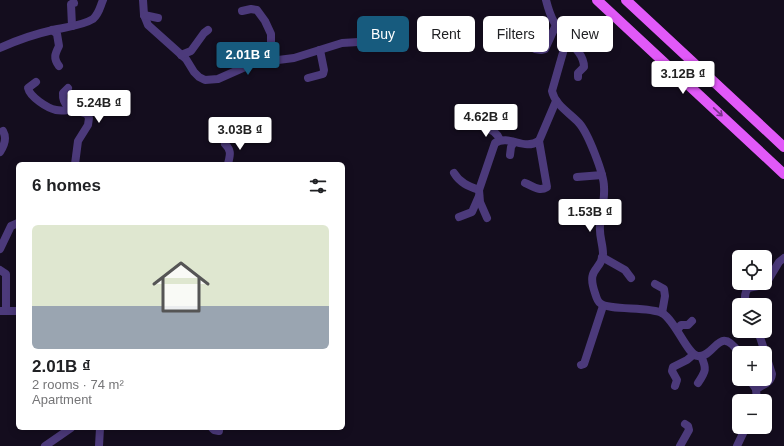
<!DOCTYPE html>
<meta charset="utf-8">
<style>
body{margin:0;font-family:Helvetica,sans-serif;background:#f2f2f2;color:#202124;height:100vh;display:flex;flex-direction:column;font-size:15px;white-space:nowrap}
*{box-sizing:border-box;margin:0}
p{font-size:13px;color:#757577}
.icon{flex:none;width:22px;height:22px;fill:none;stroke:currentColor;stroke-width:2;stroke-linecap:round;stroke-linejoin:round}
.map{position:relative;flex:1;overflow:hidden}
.sheet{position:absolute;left:16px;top:162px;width:329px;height:268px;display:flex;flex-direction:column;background:#fff;border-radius:6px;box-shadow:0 2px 10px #0003}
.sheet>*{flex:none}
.top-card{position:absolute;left:357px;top:16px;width:367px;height:36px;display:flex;gap:8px}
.fabs{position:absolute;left:732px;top:250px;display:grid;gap:8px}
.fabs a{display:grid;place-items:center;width:40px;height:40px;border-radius:6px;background:#fff;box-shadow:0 2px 10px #0003;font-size:20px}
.price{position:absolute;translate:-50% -34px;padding:0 9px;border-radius:4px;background:#fff;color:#222;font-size:13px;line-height:26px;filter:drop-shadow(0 1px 2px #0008)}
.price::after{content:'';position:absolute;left:50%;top:24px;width:12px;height:9px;margin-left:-6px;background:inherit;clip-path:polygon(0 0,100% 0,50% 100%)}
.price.selected{background:#175b7e;color:#fff}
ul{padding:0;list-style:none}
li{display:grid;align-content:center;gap:8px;height:212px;padding:0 16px}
li span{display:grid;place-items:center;height:124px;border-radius:6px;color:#555}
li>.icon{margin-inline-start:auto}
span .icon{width:72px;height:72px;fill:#fffc;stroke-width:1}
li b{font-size:17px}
h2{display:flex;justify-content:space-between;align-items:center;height:48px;padding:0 16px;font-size:17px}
.pill{padding:0 14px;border-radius:6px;background:#fff;box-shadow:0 2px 10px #0003;font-size:14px;line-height:36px}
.pill.selected{background:#175b7e;color:#fff}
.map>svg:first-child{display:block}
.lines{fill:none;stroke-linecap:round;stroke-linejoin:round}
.minor{stroke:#4c3a7b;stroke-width:8}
.major{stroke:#e159f8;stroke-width:10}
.oneway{stroke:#7a338b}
</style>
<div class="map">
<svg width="784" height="446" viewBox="0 0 784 446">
<rect width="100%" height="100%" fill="#140d1e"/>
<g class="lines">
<g class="minor">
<path d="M143,0L144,15L148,25L186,59L194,72L199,77L205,80L218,79L254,63L294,58L342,43L375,41L381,38L388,21"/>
<path d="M546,0C548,8 550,15 554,22C558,29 564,34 566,42L552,91C555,105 570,113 579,123C588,133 604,174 604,187C605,200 601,213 600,226C599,236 603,244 603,254C601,272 586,267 595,293C596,296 597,301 600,303C608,311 649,306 662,313C676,321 687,355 698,356C715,358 719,323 739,353"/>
<path d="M242,11L251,9L257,10L265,21L271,34V61"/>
<path d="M144,15L158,18"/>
<path d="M72,26L71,4L74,3"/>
<path d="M52,30L57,34L59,46C55,54 53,58 59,66"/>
<path d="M566,42C575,45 584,57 584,67L578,73V77"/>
<path d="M0,48C17,40 35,34 53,30C65,27 82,26 93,19C99,14 100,7 103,0"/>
<path d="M535,49L541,50L545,49L556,25"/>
<path d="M181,55L191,51L204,33L208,30"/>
<path d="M308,78L323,74L324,70L320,50"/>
<path d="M36,82L28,88C30,97 47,108 56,110C61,111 67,110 73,110"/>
<path d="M68,88L63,93C62,109 75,109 87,114L89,118L88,125L78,141L75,164"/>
<path d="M485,128C493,129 497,133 500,140"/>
<path d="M225,144C232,151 230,155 228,164"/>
<path d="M0,152C4,146 7,138 3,131"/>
<path d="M510,155L511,147L514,142"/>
<path d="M454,173C460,183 468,186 479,190"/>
<path d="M577,177L602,175"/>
<path d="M525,183C533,186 539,192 547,187L539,141"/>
<path d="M459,217L472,212L479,196"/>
<path d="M487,218L480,202L479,190L495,143C510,134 523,151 539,141L556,101"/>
<path d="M0,249L11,226L18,223"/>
<path d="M602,257L625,270L631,278"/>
<path d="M0,270L6,274V311"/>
<path d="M655,284L664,289L665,296L662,313"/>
<path d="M747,305C744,299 744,294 748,288L764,285L767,282L779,262L784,258"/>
<path d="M0,311H18"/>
<path d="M678,329L681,325H688L692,321"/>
<path d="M581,365L584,364L603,306"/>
<path d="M749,379L756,389L757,401"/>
<path d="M698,383C706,371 707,369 701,356"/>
<path d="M675,386L677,380L672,371L673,367L687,360L693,355"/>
<path d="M756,389C763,385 771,383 772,374L758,331"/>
<path d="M212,428L214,430L219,431"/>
<path d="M45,446L71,428"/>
<path d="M99,446L100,428"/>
<path d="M680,446L689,430L688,426L685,424"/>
<path d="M737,446L746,427"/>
</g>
<g class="major">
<path d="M597,0L784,174"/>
<path d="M626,0L784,147"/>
</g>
</g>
<defs><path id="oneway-shaft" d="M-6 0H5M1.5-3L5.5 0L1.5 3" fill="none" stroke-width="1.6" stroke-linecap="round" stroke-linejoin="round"/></defs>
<use class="oneway" href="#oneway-shaft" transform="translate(718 112) rotate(43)"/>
</svg>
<div class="fabs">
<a><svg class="icon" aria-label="locate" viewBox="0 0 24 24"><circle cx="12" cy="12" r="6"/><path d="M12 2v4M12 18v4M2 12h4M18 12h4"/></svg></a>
<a><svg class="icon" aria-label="layers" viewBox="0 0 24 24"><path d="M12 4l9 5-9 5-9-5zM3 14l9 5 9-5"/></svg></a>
<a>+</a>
<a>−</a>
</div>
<b class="price selected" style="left:248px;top:76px">2.01B ₫</b>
<b class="price" style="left:683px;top:95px">3.12B ₫</b>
<b class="price" style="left:99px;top:124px">5.24B ₫</b>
<b class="price" style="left:486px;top:138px">4.62B ₫</b>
<b class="price" style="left:240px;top:151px">3.03B ₫</b>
<b class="price" style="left:590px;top:233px">1.53B ₫</b>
<div class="top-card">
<a class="pill selected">Buy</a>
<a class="pill">Rent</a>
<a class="pill">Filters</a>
<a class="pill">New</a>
</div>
<section class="sheet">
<h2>6 homes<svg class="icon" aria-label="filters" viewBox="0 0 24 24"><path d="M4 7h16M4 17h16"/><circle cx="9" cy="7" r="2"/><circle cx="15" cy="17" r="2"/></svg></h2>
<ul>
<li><span style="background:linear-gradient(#dfe7d0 65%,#9aa5b1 0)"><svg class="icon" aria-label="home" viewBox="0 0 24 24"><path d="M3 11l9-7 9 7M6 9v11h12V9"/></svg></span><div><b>2.01B ₫</b><p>2 rooms · 74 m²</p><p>Apartment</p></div></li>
</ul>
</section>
</div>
